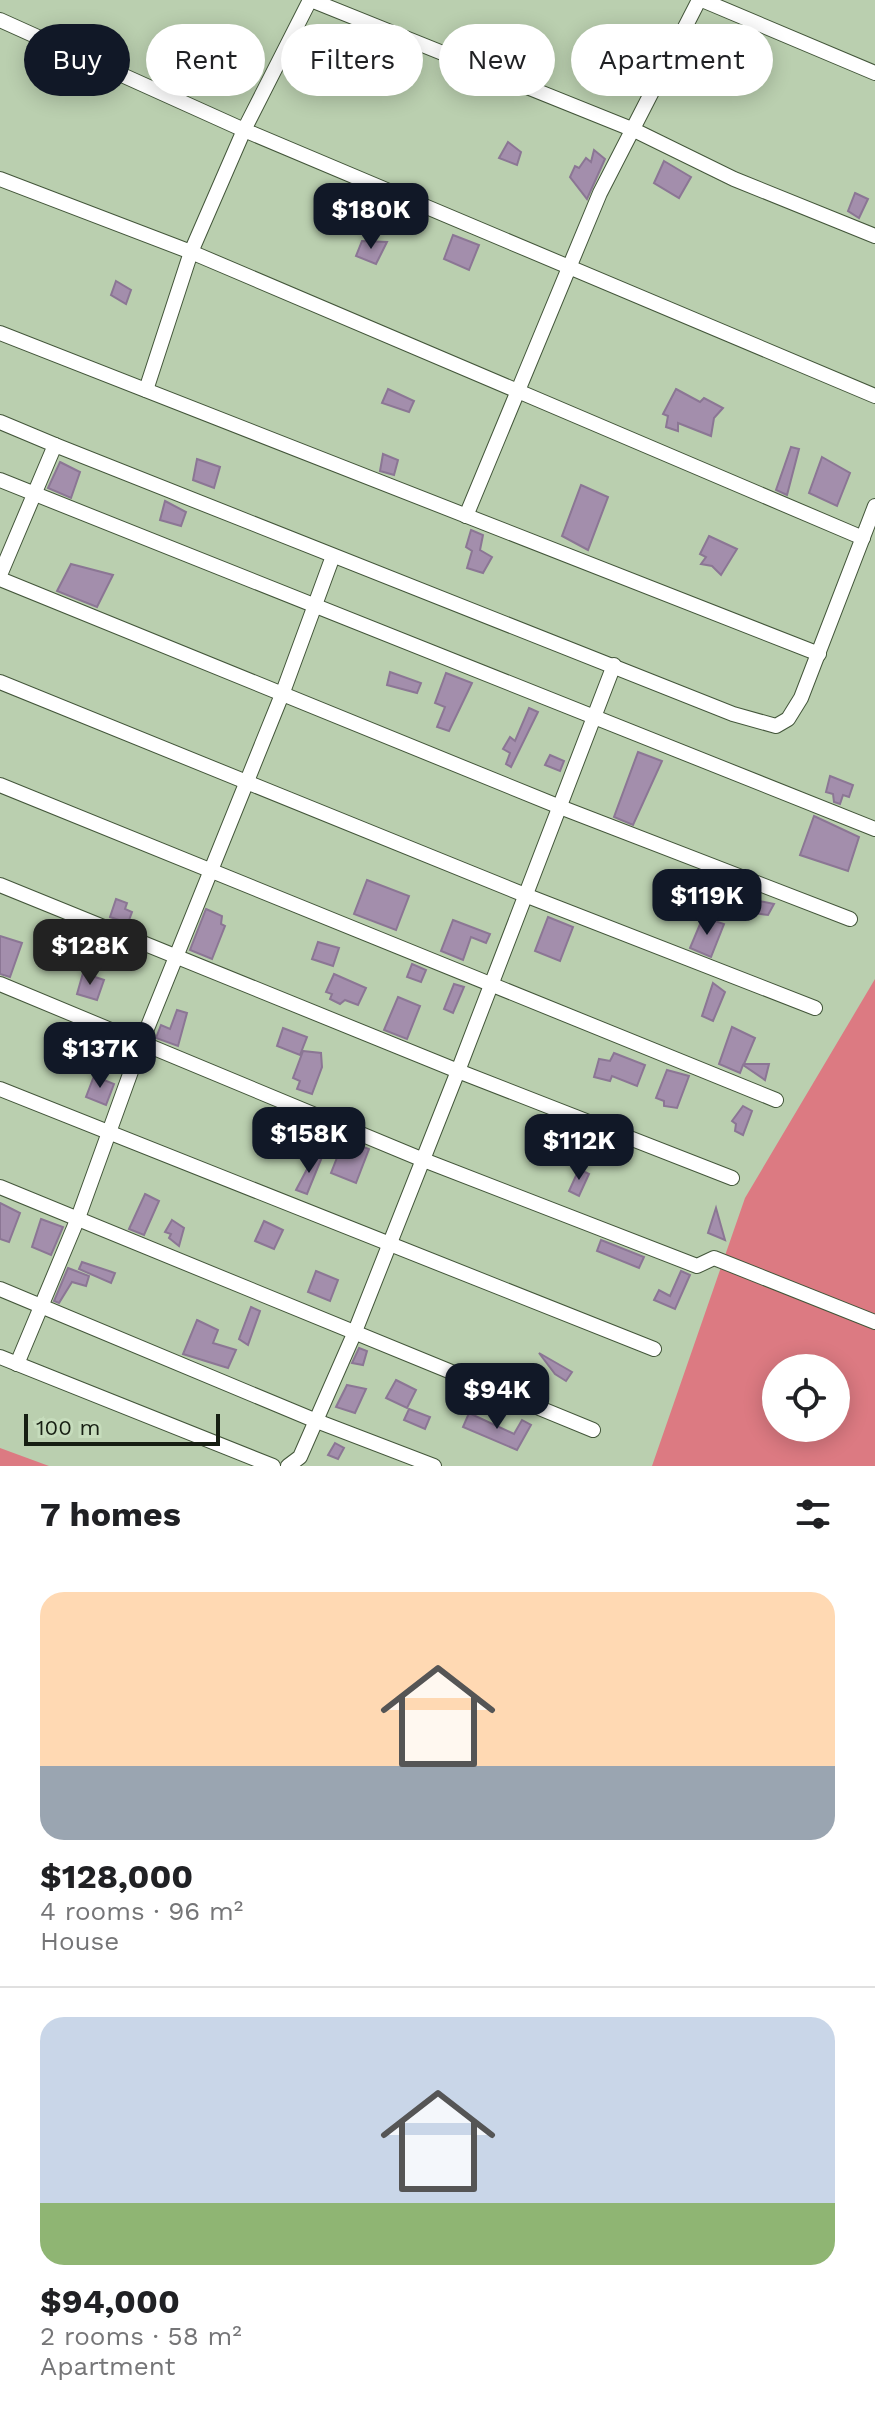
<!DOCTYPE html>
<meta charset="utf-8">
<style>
body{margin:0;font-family:"Work Sans",sans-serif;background:#f2f2f2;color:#202124;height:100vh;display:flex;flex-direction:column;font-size:30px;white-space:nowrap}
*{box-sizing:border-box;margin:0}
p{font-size:26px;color:#757577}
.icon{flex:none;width:44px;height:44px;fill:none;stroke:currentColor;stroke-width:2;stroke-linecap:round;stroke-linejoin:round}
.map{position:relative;height:1466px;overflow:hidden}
.side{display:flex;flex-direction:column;background:#fff;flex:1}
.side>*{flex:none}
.banner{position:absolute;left:24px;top:24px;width:828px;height:72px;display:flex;gap:16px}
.buttons{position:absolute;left:762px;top:1354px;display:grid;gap:16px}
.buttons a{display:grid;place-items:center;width:88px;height:88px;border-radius:50%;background:#fff;box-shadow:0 4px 20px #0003;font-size:40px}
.scale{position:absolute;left:24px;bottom:20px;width:196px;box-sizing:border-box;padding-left:8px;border:4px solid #161e12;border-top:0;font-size:22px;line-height:28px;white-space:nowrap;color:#161e12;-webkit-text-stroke:6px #c6dcbc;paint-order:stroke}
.price{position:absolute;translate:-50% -68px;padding:0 18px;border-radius:16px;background:#111827;color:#fff;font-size:26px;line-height:52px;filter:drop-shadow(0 2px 4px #0008)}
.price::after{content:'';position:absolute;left:50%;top:48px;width:24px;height:18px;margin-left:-12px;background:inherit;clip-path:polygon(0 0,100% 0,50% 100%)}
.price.on{background:#222;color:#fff}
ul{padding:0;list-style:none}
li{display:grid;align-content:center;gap:16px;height:424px;padding:0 40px}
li+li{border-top:2px solid #e0e0e0}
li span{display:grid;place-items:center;height:248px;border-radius:24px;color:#555}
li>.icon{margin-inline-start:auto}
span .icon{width:144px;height:144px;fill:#fffc;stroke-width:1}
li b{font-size:34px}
h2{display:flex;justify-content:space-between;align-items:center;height:96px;padding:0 40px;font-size:34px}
.chip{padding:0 28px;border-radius:36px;background:#fff;box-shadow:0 4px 20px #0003;font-size:28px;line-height:72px}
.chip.on{background:#111827;color:#fff}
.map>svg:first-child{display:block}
.green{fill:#dc7a82;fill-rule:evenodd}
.building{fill:#a38eac;stroke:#8b7694;stroke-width:2}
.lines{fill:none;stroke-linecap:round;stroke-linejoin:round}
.street-casing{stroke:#43563a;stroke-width:16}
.street{stroke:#fff;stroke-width:14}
</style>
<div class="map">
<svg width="875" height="1466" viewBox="0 0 875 1466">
<rect width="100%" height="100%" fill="#bacfaf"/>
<g class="green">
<path d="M875,979V1466H652L745,1198ZM776,1368H836V1428H776Z"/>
<path d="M0,1448L49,1466H0Z"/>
</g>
<g class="building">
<path d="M508,142L521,152L517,165L499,158Z"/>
<path d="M594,150L605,159L587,199L570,177L575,166L579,168L586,158L591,162Z"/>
<path d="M664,161L691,177L679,198L654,183Z"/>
<path d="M855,193L868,199L859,218L848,211Z"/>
<path d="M453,235L479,245L469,270L444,259Z"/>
<path d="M362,241L387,242L376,264L356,256Z"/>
<path d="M116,281L131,290L126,304L111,295Z"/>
<path d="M388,389L414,401L409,412L382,403Z"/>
<path d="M676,389L700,402L704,398L723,408L714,418L711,436L678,423V431L666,427L668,416L663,414Z"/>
<path d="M791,447L799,449L787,495L776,490Z"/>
<path d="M383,454L398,460L394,475L380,471Z"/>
<path d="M822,457L850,473L837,506L809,493Z"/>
<path d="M197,459L220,467L214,488L193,480Z"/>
<path d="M60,462L80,472L71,498L48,488Z"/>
<path d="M581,485L608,497L588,550L562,536Z"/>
<path d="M165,501L186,512L181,526L160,520Z"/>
<path d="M471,530L483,535L480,550L492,557L483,573L467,568L472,551L466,547Z"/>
<path d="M709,536L737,549L721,575L712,566L701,564L706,557L700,554Z"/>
<path d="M71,564L113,575L97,607L57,591Z"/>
<path d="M390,672L421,683L417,693L387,685Z"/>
<path d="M446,673L472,683L449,731L437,727L445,707L435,703Z"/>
<path d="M529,708L538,712L511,767L506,764L510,753L503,749L510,737L515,741Z"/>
<path d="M638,752L662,761L633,825L614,817Z"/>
<path d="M550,755L564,761L560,771L545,765Z"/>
<path d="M830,776L853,785L849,797L843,795L840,804L834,802L833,794L826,792Z"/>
<path d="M814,816L859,837L848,871L800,855Z"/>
<path d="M367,880L409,896L396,930L354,914Z"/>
<path d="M705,881L716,884L712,896L700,893Z"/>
<path d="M116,899L127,903L125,909L132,912L128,923L110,917Z"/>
<path d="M759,901L774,904L768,915L754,913Z"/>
<path d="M206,909L222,916L221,924L225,926L212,959L190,950Z"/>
<path d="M548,917L573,927L560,961L535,951Z"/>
<path d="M703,917L724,924L711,957L690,948Z"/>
<path d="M453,920L490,934L486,943L471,937L463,960L441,951Z"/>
<path d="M0,936L22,943L10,977L0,974Z"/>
<path d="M318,942L339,948L333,966L312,959Z"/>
<path d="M412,964L426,970L421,982L407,977Z"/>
<path d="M83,973L104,980L97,1000L77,994Z"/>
<path d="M334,974L366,988L358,1005L345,1000L340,1004L330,999L332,994L326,992Z"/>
<path d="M713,983L725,992L713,1021L702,1016Z"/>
<path d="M454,984L464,987L453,1013L444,1009Z"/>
<path d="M398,997L420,1006L407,1039L384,1030Z"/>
<path d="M177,1010L187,1013L178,1046L156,1038L161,1025L170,1029Z"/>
<path d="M732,1027L755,1038L744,1064H769L765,1080L743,1065L740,1073L719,1064Z"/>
<path d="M283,1028L307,1037L300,1055L277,1046Z"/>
<path d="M303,1051L321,1053L322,1067L312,1094L297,1089L300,1081L293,1078Z"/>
<path d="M614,1053L645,1065L637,1086L612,1076L610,1081L594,1077L599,1059L610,1061Z"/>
<path d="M667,1070L689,1076L677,1108L664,1106V1101L656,1098Z"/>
<path d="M94,1076L114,1084L106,1105L86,1097Z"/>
<path d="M743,1106L752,1111L743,1135L735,1131L736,1124L732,1121Z"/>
<path d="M344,1140L369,1149L356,1183L331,1173Z"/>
<path d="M315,1154L322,1157L307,1194L296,1190Z"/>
<path d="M579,1169L589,1174L579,1196L569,1191Z"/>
<path d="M145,1194L159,1201L144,1235L129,1229Z"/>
<path d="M0,1203L20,1213L9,1242L0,1239Z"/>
<path d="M716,1208L725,1240L708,1233Z"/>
<path d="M41,1219L63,1227L51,1255L32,1247Z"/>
<path d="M172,1220L184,1228L179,1246L169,1238L171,1234L165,1232Z"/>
<path d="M264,1221L283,1230L274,1249L255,1241Z"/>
<path d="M601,1240L644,1257L639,1268L597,1251Z"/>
<path d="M82,1262L115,1273L111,1283L79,1269Z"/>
<path d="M68,1268L89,1276L86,1286L72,1282L59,1303L54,1301Z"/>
<path d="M316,1271L338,1280L330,1301L308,1292Z"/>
<path d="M681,1271L690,1275L675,1309L654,1300L659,1290L670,1296Z"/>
<path d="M251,1307L260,1311L248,1345L239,1339Z"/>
<path d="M197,1320L218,1330L213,1343L236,1350L228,1368L183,1354Z"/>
<path d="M359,1348L367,1351L363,1365L352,1363Z"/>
<path d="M539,1353L572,1372L566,1381L555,1374Z"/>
<path d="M396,1380L416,1390L407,1408L386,1398Z"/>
<path d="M347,1385L366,1389L355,1413L336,1407Z"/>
<path d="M409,1409L430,1417L425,1429L404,1420Z"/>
<path d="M469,1413L514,1434L522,1420L531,1425L517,1450L463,1427Z"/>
<path d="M335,1443L344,1448L338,1459L328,1455Z"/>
</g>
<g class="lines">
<defs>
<g id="street">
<path d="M311,0L634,130L734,179L875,236"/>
<path d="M702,0L875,73"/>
<path d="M0,20L244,130L875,396"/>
<path d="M0,179L191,252L863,538"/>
<path d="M0,333L819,654"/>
<path d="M146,390L191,252L244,130L310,0"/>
<path d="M0,422L55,445"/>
<path d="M0,480L875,829"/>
<path d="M466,516L600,193L699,0"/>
<path d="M0,575L55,445L733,714L776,726L788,719L801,698L875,506"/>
<path d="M0,579L560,807L850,919"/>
<path d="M0,682L525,895L815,1008"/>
<path d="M0,785L776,1100"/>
<path d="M0,885L458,1071L732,1178"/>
<path d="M0,984L421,1159L697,1266L714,1258L875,1322"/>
<path d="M0,1089L654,1349"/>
<path d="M0,1187L593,1430"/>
<path d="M0,1289L314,1420L434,1466"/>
<path d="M0,1357L273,1466"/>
<path d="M17,1364L78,1218L142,1041L283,692L333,556"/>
<path d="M288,1466L300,1457L354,1334L458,1071L614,665"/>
</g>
</defs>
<use href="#street" class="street-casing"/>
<use href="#street" class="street"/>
</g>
</svg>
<div class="buttons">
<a><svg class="icon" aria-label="locate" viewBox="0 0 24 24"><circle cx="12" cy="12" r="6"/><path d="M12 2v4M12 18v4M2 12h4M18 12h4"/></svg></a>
</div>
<div class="scale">100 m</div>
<b class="price" style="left:371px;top:251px">$180K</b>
<b class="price" style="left:707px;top:937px">$119K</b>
<b class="price on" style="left:90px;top:987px">$128K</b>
<b class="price" style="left:100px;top:1090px">$137K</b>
<b class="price" style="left:309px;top:1175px">$158K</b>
<b class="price" style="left:579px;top:1182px">$112K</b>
<b class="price" style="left:497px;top:1431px">$94K</b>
<div class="banner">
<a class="chip on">Buy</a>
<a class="chip">Rent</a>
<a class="chip">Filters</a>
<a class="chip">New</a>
<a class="chip">Apartment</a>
</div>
</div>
<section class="side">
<h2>7 homes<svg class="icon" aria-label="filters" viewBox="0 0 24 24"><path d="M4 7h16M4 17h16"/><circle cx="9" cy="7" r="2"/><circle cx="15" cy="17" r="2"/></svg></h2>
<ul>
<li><span style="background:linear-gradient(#ffd9b3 70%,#9aa5b1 0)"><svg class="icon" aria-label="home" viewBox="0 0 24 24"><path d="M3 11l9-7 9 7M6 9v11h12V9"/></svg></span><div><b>$128,000</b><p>4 rooms · 96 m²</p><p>House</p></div></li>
<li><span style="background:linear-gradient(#c9d6e8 75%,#8fb573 0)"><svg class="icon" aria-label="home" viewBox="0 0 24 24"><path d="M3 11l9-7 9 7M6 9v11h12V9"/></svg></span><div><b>$94,000</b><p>2 rooms · 58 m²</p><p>Apartment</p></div></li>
</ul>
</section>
